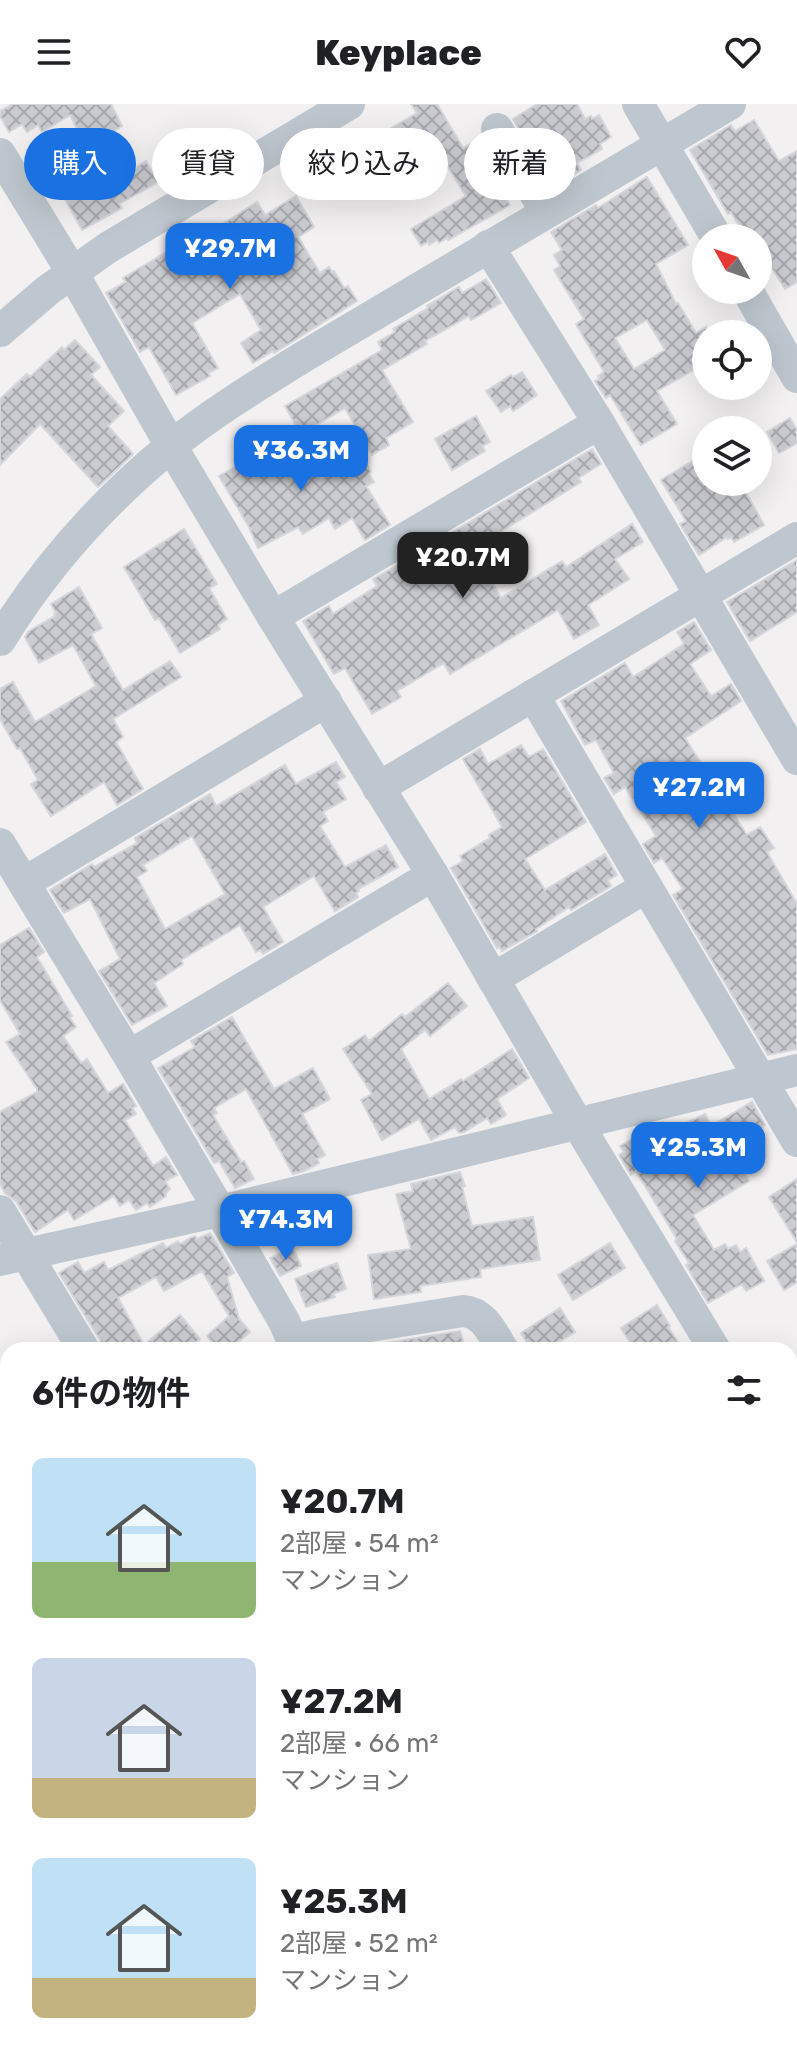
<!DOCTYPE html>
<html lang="ja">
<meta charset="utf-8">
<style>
body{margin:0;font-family:Rubik,"Noto Sans JP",sans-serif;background:#f6f6f6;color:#202124;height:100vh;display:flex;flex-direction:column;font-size:30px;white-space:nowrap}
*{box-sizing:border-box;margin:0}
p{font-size:26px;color:#757577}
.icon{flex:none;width:44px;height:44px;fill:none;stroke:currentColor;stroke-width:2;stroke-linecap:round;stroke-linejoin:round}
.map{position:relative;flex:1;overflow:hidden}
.side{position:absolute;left:0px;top:1238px;width:798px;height:714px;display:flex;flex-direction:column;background:#fff;border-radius:24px 24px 0 0;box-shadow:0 8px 32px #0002}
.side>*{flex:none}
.guide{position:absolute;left:24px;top:24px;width:750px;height:72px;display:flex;gap:16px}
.needle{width:52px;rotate:310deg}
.controls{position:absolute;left:692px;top:120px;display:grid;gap:16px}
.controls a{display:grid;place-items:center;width:80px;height:80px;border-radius:50%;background:#fff;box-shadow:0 8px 32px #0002;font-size:40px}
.price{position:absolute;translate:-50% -68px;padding:0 18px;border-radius:16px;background:#1a71e2;color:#fff;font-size:26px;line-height:52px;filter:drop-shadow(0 2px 4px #0008)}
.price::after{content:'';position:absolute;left:50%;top:48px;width:24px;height:18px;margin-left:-12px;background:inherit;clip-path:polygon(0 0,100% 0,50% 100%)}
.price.current{background:#222;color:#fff}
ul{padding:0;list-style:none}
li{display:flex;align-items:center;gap:24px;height:200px;padding:0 32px}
li span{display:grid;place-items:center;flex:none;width:224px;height:160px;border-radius:12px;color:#555}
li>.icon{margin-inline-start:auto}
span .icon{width:96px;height:96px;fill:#fffc;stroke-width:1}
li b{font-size:34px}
h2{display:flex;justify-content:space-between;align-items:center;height:96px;padding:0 32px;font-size:34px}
.tag{padding:0 28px;border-radius:36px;background:#fff;box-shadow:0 8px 32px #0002;font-size:28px;line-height:72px}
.tag.current{background:#1a71e2;color:#fff}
header{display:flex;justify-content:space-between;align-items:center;height:104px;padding:0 32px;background:#fff;font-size:36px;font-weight:800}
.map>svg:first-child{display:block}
.building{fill:url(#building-cross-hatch);stroke:#d4d6db;stroke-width:2;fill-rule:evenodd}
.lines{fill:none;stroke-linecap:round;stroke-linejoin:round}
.minor{stroke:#bec7cf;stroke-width:32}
</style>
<header><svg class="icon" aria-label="menu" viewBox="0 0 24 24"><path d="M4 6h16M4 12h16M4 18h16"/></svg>Keyplace<svg class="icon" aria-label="heart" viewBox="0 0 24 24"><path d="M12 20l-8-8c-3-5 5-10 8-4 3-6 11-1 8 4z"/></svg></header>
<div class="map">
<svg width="797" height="1951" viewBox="0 0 797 1951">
<defs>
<pattern id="building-cross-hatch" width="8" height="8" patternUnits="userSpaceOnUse" patternTransform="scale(2)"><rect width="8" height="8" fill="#caccd2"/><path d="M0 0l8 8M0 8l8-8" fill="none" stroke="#a6a8ae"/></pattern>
</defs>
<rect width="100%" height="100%" fill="#f2f0f0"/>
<g class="building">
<path d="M13,0H111L122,22L114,27L133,65L146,57L158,78L119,100L122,104L82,126L59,84L57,85L51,69L91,52L70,11L42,28L38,21L27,28L22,20L9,28L0,12V7Z"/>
<path d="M411,0H437L463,44L481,34L494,57L487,62L510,101L448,136L447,134L439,139L437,136L429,141L428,138L421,142L411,125L466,92L445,58L390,90L362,41L417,9Z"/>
<path d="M537,0H577L585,15L591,12L592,15L599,11L611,33L600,40L602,45L577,59L581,66L554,82L532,41L529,42L513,15Z"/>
<path d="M754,16L779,57L797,47V178L785,185L758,142V134H746L731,108L728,110L690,46L731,21L735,27Z"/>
<path d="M647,73L688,141L656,160L676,200L678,199L696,229L706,223V259L657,287L677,320L641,341L610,291L606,294L595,277L600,275L598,272L604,268L576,220L584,215L554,166L560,162L554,151L562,146L551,128L596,101L598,104ZM647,216L665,246L634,265L615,234Z"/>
<path d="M296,92L314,123L298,133L320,169L329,163L332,168L334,167L344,184L348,182L357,197L274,249L273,247L253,259L241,239L261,226L240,190L192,219L218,264L208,269L210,272L176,291L149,243L140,248L106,189L126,178L123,174L165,149L195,132L196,135L217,122L218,123L257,98L265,111Z"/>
<path d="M486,175L501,199L471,216L469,212L425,237L427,240L382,266L413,318L386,334L389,341L372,351L345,304L301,330L285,302L382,246L378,238L395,228L393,225L428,204L427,202L459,183L462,189Z"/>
<path d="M75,236L100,263L91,271L124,307L108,322L133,350L98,383L40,320L0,361V295L27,270L30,273L62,243L64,246Z"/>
<path d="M522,268L537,291L513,307L510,302L501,308L486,287L511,271L513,273Z"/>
<path d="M476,312L490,338L482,342L485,347L452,366L435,335Z"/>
<path d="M790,314L797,326V339L779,349L767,328Z"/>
<path d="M295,328L321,375L361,351L371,368L369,370L374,378L366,382L390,421L365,436L352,414L335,425L329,414L303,430L298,423L258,444L249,423L219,372Z"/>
<path d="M592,345L601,360L578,374L581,378L476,443L479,449L476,450L501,494L562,457L566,463L632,420L643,438L615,455L629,475L588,501L599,521L574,535L558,506L450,570L444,559L397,587L401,593L372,610L345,564L334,570L303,517L329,502L333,510L377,482L373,475L452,430L451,429Z"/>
<path d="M706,349V378H740L764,421L734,438L731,433L728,435L727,433L699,451L680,420L686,417L661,376Z"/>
<path d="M184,425L217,480L209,484L227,515L218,521L220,525L180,549L159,514L155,516L124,463Z"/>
<path d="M797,456V508L750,537L727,498Z"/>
<path d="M79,483L102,524L91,530L123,586L170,557L181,573L113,615L123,633L116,638L143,685L117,701L104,678L51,712L31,680L38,676L20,644L17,645L0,615V585L13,578L35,618L96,582L73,541L39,559L25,533L29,527L55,512L54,510L56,509L51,500Z"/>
<path d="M694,518L711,546L690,560L711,592L731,580L741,597L685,634L747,731L760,723L774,744L767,748L797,800V945L768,951L673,791L683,785L662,754L654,759L643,740L656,732L625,683L614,690L604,674L614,669L596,636L585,641L561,597L625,559L633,573L684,540L677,528Z"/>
<path d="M521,641L529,653L543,645L586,718L525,755L545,786L605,750L617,771L608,776L611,782L571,806L569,803L536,825L537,827L502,847L500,843L497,844L451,764L463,757L460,752L490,734L489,731L502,723L463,655L480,645L488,660Z"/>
<path d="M336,658L345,673L336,678L346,695L323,708L328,717L320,722L345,763L386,741L398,763L358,785L359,787L356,789L358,793L335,807L314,772L263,803L283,838L263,850L260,846L256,848L240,821L181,856L183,860L154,879L167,902L132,921L99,867L120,855L90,795L64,809L50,786L92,760L94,763L137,739L135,734L203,694L210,690L216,702L285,661L296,680ZM192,732L225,790L165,825L137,773L147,767L143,761Z"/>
<path d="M29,824L44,848L37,853L72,912L70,914L76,923L63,932L81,959L87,955L108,989L123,980L136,1002L132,1004L136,1010L125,1016L153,1062L166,1053L177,1071L165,1077L170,1085L165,1090L166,1092L150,1103L147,1099L136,1106L129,1096L120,1102L114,1092L74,1116L68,1106L35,1128L16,1097L5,1089L0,1080V1008L37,988V985L6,938L20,930L0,896V841Z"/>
<path d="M448,879L467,902L430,932L425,926L401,945L429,995L461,975L463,977L512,945L529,974L497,995L506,1011L491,1020L487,1014L464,1028L459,1029L455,1023L431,1036L419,1015L382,1036L361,996L372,990L343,945L365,931L369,937L402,910L405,913Z"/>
<path d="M232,913L274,985L313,964L330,995L302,1010L325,1051L317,1055L319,1059L304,1067L293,1070L246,985L214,1004L217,1009L213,1011L241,1058L244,1057L254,1075L235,1084L219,1057L214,1059L158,964L195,943L191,937Z"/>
<path d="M752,998L765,1021L757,1026L760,1031L731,1048L749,1077L693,1111L714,1146L725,1140L728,1145L736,1141L740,1148L746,1144L764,1177L746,1187L742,1180L708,1199L686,1161L689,1159L675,1137L677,1135L636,1067L631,1071L619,1051L624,1048L620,1042L663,1018L669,1027L705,1010L711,1022Z"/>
<path d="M460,1068L465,1082L462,1083L472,1122L533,1113L540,1156L480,1165L481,1173L420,1182L421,1188L374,1195L368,1151L411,1145L396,1090L413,1087L411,1080Z"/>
<path d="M797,1075V1138L769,1093Z"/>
<path d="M210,1129L234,1169L227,1173L239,1215L250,1228L229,1246H219L207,1232L229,1212L202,1167L164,1187L156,1173L118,1194L144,1241L180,1211L200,1235L188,1246H103L100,1236L59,1169L78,1158L84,1169L104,1158L108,1166L163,1139L166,1144L178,1137L180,1140L192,1133L195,1132L197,1135Z"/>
<path d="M610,1139L625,1164L573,1196L558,1171Z"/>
<path d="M797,1140V1178L784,1186L767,1157Z"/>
<path d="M293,1144L301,1162L280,1172L270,1154Z"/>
<path d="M337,1159L346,1185L333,1190L335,1193L306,1203L295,1175Z"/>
<path d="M657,1201L670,1222L668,1223L678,1238L666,1246H635L621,1224Z"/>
<path d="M560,1204L575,1228L546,1246H532L521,1229Z"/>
<path d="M460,1227L466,1246H366V1242Z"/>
</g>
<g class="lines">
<g class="minor">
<path d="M638,0L717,134"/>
<path d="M497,25L546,108"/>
<path d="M0,50L72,168L171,342L273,513L433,771L577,1019L715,1246"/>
<path d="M488,142L599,319L797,655"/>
<path d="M747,186L797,273"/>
<path d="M0,227L48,186L109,143L349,0"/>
<path d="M273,513L599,319"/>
<path d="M0,536C45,463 104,397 170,343C212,309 258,281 303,253L730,0"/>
<path d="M533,591L797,1037"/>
<path d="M378,684L797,434"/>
<path d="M0,740L129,952L220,1107L285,1219L296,1246"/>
<path d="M24,779L326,597"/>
<path d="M493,875L646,783"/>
<path d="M129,952L433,771"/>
<path d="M0,1107L84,1246"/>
<path d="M0,1156L220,1107L797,966"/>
<path d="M289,1246L307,1233L320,1230L463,1207C485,1209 492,1229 503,1246"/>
<path d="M790,1373L797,1385"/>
<path d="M0,1444L8,1458"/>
<path d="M790,1594L797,1590"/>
<path d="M0,1698L8,1686"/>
<path d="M790,1726L797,1737"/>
<path d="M790,1804L797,1800"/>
<path d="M0,1894L8,1900"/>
<path d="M76,1944L87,1951"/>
<path d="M390,1944L394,1951"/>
<path d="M559,1944L563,1951"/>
<path d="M6,1951L10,1944"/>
<path d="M157,1951L161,1944"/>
<path d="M307,1951L311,1944"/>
</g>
</g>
</svg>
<div class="controls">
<a><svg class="needle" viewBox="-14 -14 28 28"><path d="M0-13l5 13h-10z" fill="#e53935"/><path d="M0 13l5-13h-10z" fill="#757577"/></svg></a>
<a><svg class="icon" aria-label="locate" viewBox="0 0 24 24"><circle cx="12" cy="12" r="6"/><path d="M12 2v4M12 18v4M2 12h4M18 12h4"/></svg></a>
<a><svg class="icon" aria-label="layers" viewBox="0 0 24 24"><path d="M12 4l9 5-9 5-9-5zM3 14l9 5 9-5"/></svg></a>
</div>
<b class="price" style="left:230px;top:187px">¥29.7M</b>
<b class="price" style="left:301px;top:389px">¥36.3M</b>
<b class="price current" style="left:463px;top:496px">¥20.7M</b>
<b class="price" style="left:699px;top:726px">¥27.2M</b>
<b class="price" style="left:698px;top:1086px">¥25.3M</b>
<b class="price" style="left:286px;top:1158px">¥74.3M</b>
<div class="guide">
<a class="tag current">購入</a>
<a class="tag">賃貸</a>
<a class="tag">絞り込み</a>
<a class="tag">新着</a>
</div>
<section class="side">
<h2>6件の物件<svg class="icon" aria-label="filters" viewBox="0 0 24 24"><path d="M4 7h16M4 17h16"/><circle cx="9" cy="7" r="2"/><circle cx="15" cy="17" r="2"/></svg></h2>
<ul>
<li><span style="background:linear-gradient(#bfe0f5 65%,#8fb573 0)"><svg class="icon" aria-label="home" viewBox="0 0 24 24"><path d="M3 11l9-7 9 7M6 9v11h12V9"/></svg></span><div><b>¥20.7M</b><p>2部屋 · 54 m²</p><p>マンション</p></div></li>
<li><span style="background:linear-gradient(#c9d6e8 75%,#c2b280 0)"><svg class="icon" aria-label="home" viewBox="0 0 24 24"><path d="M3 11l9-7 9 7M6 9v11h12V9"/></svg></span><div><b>¥27.2M</b><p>2部屋 · 66 m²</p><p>マンション</p></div></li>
<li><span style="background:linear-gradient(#bfe0f5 75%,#c2b280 0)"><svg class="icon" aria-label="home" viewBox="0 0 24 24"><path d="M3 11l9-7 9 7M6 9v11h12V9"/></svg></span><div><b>¥25.3M</b><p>2部屋 · 52 m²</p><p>マンション</p></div></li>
</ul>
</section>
</div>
